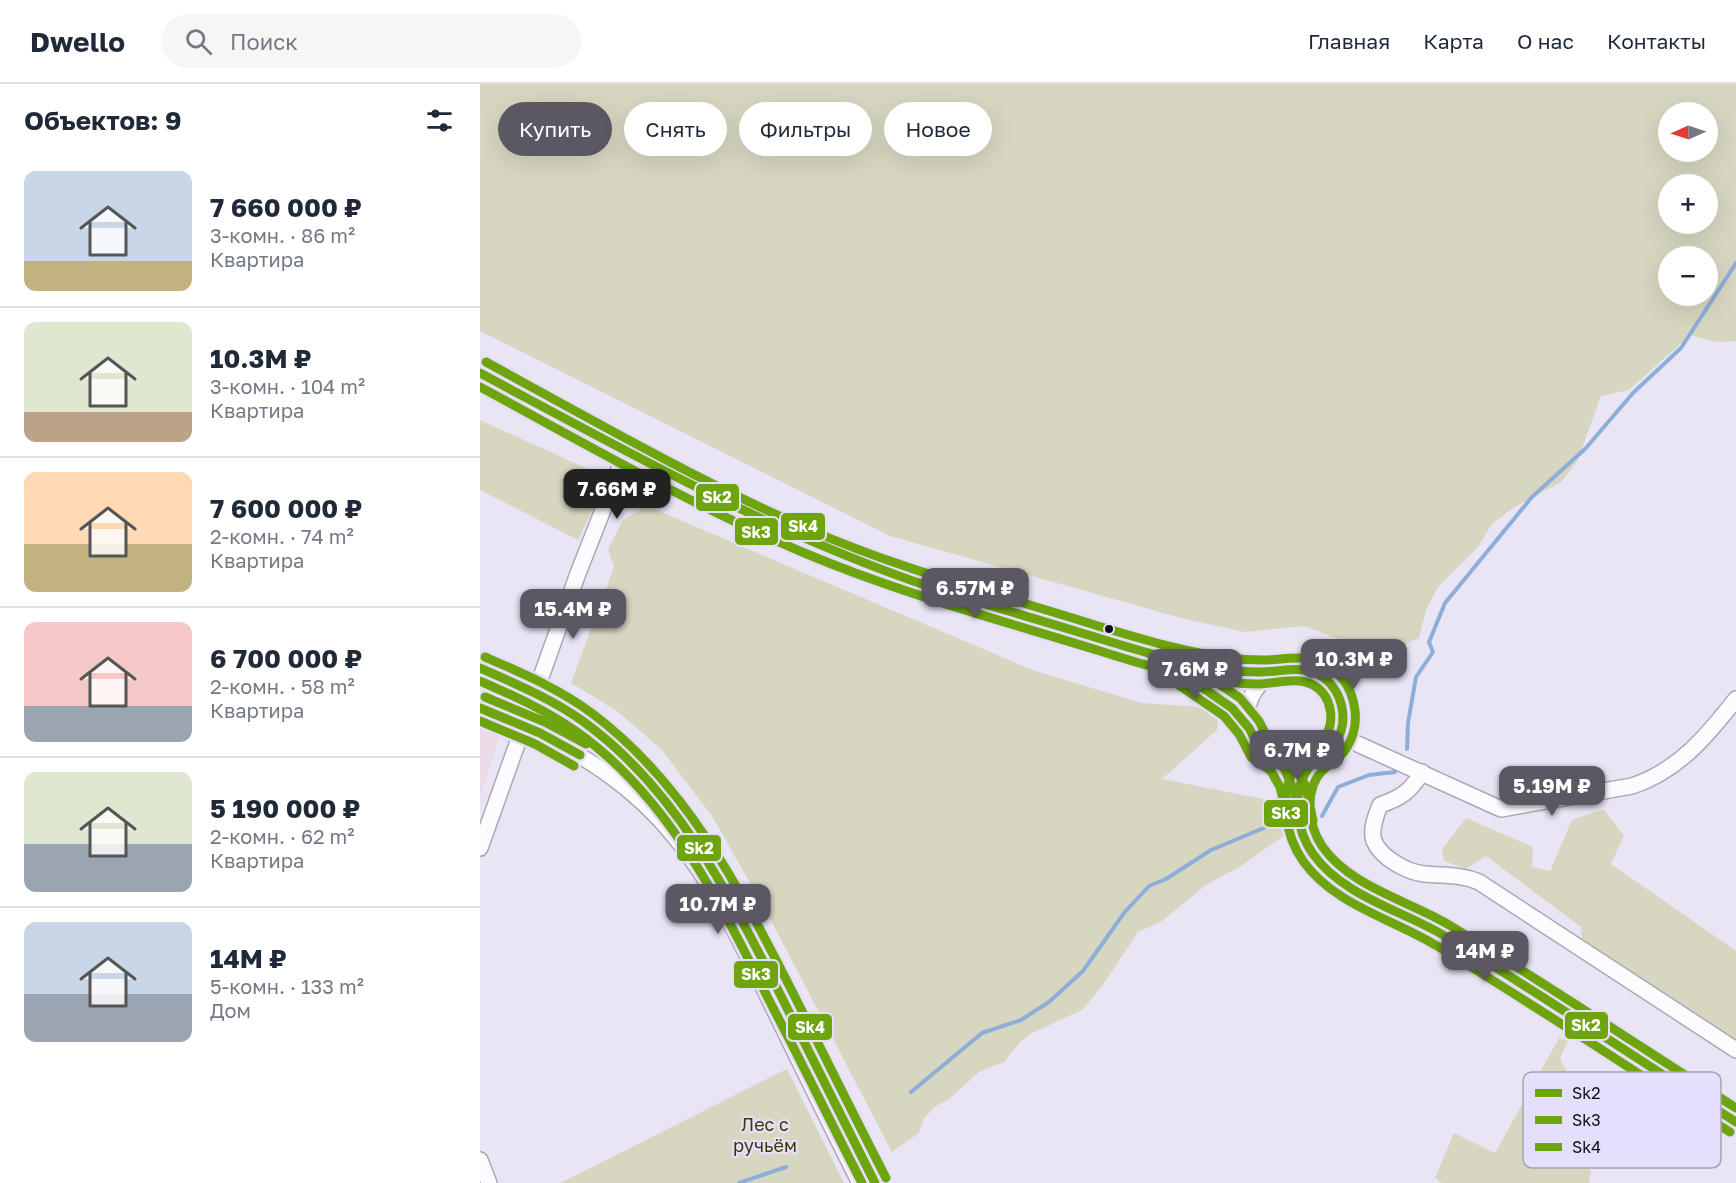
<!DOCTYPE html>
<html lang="ru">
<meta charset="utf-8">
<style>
body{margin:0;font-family:"Golos Text",sans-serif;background:#f6f6f7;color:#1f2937;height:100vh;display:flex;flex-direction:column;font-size:22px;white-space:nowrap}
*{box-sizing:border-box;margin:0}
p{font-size:20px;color:#747a83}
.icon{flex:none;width:33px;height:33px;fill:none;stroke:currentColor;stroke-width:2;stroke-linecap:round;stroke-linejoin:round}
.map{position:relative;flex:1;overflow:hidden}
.sheet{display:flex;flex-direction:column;background:#fff;width:480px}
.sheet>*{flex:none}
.hud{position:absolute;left:18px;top:18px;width:570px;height:54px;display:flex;gap:12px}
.needle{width:39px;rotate:267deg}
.tools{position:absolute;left:1178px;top:18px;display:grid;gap:12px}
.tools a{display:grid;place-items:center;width:60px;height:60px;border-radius:50%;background:#fff;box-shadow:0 6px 24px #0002;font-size:30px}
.price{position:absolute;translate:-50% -51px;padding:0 14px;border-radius:12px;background:#5c5863;color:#fff;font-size:20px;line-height:39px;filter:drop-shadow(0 2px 3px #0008)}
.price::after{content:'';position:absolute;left:50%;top:36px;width:18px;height:14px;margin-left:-9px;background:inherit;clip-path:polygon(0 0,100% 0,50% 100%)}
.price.selected{background:#222;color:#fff}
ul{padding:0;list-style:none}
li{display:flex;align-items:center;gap:18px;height:150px;padding:0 24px}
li+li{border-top:2px solid #e0e1e3}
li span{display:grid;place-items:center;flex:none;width:168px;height:120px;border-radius:12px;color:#555}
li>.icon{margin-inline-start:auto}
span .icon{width:72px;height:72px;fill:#fffc;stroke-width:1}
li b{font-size:26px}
h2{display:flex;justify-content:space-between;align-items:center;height:72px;padding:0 24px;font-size:26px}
.chip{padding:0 21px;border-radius:27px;background:#fff;box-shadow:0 6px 24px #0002;font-size:21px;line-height:54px}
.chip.selected{background:#5c5863;color:#fff}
header{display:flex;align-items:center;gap:36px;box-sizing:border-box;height:84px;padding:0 30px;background:#fff;border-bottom:2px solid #e0e1e3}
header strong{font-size:28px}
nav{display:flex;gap:33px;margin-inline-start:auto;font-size:21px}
.search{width:420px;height:54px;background:#f6f6f7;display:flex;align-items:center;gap:15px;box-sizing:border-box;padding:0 21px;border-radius:33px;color:#747a83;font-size:22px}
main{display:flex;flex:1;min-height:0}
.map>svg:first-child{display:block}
.medical{fill:#ebdbe7}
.green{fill:#d6d6c1;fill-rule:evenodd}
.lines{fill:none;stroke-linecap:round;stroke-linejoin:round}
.stream{stroke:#8caed8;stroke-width:4}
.minor-casing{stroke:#aba7b3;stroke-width:18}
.minor{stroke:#fcfbfe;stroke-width:15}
.bus-1-casing{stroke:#e6dffb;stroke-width:14}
.bus-2-casing{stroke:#e6dffb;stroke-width:14}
.bus-3-casing{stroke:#e6dffb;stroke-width:14}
.bus-1{stroke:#6ea50f;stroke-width:9}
.bus-2{stroke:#6ea50f;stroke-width:9}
.bus-3{stroke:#6ea50f;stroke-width:9}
.bus-dot{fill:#0f0c15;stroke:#e6dffb;stroke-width:2}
.labels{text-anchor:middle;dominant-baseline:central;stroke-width:4.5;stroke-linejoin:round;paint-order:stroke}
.park-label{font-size:18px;fill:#383b00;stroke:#e6dffb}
.key{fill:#e6dffb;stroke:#a6a0b6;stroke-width:1.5}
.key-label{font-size:16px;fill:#0f0c15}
.line-badge{stroke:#e6dffb;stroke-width:2}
.badge-label{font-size:16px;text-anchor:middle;font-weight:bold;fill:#fff}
</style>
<header>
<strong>Dwello</strong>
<div class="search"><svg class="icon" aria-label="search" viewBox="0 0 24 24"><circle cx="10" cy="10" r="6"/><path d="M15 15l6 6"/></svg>Поиск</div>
<nav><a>Главная</a><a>Карта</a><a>О нас</a><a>Контакты</a></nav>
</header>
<main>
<section class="sheet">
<h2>Объектов: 9<svg class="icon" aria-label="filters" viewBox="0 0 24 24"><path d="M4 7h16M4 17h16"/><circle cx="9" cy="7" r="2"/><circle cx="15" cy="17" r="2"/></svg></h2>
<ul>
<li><span style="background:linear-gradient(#c9d6e8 75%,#c2b280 0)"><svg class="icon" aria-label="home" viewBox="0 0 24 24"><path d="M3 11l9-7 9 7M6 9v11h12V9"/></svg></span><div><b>7 660 000 ₽</b><p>3-комн. · 86 m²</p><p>Квартира</p></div></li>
<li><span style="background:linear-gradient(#dfe7d0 75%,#b9a48a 0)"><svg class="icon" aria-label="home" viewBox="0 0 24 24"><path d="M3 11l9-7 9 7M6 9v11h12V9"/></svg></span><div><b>10.3M ₽</b><p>3-комн. · 104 m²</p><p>Квартира</p></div></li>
<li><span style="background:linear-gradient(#ffd9b3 60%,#c2b280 0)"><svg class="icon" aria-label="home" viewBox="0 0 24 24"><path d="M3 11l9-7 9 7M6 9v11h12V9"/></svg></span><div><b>7 600 000 ₽</b><p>2-комн. · 74 m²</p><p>Квартира</p></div></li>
<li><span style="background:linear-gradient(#f6c9c9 70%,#9aa5b1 0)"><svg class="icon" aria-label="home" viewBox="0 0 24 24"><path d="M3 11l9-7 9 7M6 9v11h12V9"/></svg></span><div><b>6 700 000 ₽</b><p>2-комн. · 58 m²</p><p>Квартира</p></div></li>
<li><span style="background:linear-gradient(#dfe7d0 60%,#9aa5b1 0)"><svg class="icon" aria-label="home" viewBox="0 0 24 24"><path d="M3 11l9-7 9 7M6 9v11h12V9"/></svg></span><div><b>5 190 000 ₽</b><p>2-комн. · 62 m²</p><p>Квартира</p></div></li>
<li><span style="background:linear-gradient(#c9d6e8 60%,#9aa5b1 0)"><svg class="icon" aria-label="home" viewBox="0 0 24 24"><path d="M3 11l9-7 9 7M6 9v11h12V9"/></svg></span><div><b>14M ₽</b><p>5-комн. · 133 m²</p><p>Дом</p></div></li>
</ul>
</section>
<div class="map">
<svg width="1256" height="1099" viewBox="0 0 1256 1099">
<rect width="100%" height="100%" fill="#eae5f5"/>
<path class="medical" d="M0,640L21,650L0,712Z"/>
<g class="green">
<path d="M0,0H1256V257L1236,258L1210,251L1149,306L1121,312L1097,378L1081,398L1033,424L1012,440L998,463L958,503L946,526L939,554L926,560L924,569L852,553L825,542L765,548L701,534L410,452L0,247ZM1188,28H1227V68H1188ZM1188,100H1227V140H1188ZM1188,172H1227V212H1188Z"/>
<path d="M0,336L112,387L122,405L98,456L0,406Z"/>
<path d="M167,422L555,587L662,619L722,623L739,628L737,646L682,695L783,715L790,728H804L809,741L806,750L761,782L726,801L682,837L658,848L620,905L602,926L552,949L541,957L524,978L499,988L469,1015L456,1022L444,1034L439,1049L412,1068L285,825L232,732L182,666L137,627L91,599L134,483L128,465L143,436Z"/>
<path d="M1124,725L1144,752L1131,780L1256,867V957L1102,857L1101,843L1006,772L986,785L964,777L962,765L986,734L1053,763L1052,783L1070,787L1092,736Z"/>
<path d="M1079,954L1088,957L1080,974L1088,990L1062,1048L1111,1087L1109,1099H962L955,1094L974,1049L1015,1069Z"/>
<path d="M307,985L364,1099H80Z"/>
</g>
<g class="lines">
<g class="stream">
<path d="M927,665L928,639L936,593L953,568L949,558L965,519L1052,413L1106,364L1153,309L1201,264L1256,179"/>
<path d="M842,732L858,703L889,691L915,688"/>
<path d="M431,1008L502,949L541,936L569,918L603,887L644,829L669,802L686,795L731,766L808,734"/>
<path d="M259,1099L306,1083"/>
</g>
<defs>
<g id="minor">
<path d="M0,289L267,430L390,483L478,513L677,573L738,585L794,589"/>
<path d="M685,578L726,604L768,641"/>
<path d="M0,584C160,638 233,775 303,916C334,977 364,1038 395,1099"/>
<circle cx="815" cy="633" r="48"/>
<path d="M0,624C67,650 131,683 180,736C228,788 258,852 289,915C319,976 349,1038 380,1099"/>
<path d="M860,652L1021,725L1152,702C1198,687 1227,652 1256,615"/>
<path d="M798,678L818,716L826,756L845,785L880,809L988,867L1256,1038"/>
<path d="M942,688C931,707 921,714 900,721C896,731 890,746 894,757C901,774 927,788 944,790C963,792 981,790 999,798L1256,966"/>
<path d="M0,764L97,492L146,367"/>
<path d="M0,1076L9,1099"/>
</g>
</defs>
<use href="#minor" class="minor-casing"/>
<use href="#minor" class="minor"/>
<defs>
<g id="bus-1">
<path d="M0,289C155,372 307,458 475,511C514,523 553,534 592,546C641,561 689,577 740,585C753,587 767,588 780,588C802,588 824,580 843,593C863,608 869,637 856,658C850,668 840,672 832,680C810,704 816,746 833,770C863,812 921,826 963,851C1062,911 1158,975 1256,1038"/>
<path d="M690,581L752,624L769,644L780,665L804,684L814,707L821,739"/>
<path d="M0,584C36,600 72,615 104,638C198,706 252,816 303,916C334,977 364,1038 395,1099"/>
<path d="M0,624L60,649L100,671"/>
</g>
<g id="bus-2">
<path d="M0,303C106,360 211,421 322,468C419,509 520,536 620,567C670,583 724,599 777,600C794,600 817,592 833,601C852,611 857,640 842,656C833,666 821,672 814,685C799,712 805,751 823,777C854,821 913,835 957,862C1056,922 1152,986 1250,1048"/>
<path d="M684,591L744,632L759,650L771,673L791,687L800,703L809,741"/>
<path d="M0,597C34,612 66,626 97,648C189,713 242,822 291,920C322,979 351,1039 382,1099"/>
<path d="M0,637L55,660L94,682"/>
</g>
<g id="bus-3">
<path d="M6,278C112,336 217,396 328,445C421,486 521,511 618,542C659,554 700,567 743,573C756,575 769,576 783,576C805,576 825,569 846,581C875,597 884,637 866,665C860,675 850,679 842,687C824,706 828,741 842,762C870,803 930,817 971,842C1067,901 1161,963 1256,1024"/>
<path d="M696,571L760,614L779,637L789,657L813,676L826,703L833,737"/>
<path d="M5,573C42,589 80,605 113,630C206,700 260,805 312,907C343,969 374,1032 406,1094"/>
<path d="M5,613L65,638L106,660"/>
</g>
</defs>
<use href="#bus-1" class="bus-1-casing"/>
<use href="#bus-2" class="bus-2-casing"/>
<use href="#bus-3" class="bus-3-casing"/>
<use href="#bus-1" class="bus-1"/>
<use href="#bus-2" class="bus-2"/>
<use href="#bus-3" class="bus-3"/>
</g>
<circle class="bus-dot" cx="629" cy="545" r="5"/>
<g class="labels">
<g class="park-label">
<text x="285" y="1040">Лес с<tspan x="285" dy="21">ручьём</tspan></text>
</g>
</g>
<rect x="1043" y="988" width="198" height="96" rx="9" class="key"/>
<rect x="1055" y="1005" width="27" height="8" fill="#6ea50f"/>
<rect x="1055" y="1032" width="27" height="8" fill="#6ea50f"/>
<rect x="1055" y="1059" width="27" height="8" fill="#6ea50f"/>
<g class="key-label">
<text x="1092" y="1015">Sk2</text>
<text x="1092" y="1042">Sk3</text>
<text x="1092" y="1069">Sk4</text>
</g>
<g class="line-badge">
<rect x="215" y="399" width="45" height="29" rx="6" fill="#6ea50f"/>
<rect x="300" y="428" width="46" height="29" rx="6" fill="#6ea50f"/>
<rect x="254" y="433" width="45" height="29" rx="6" fill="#6ea50f"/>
<rect x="783" y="715" width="46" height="29" rx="6" fill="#6ea50f"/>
<rect x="196" y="750" width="46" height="28" rx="6" fill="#6ea50f"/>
<rect x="253" y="876" width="46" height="29" rx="6" fill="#6ea50f"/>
<rect x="1084" y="927" width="45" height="29" rx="6" fill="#6ea50f"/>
<rect x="307" y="929" width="46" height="28" rx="6" fill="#6ea50f"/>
</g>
<g class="badge-label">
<text x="237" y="419">Sk2</text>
<text x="323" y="448">Sk4</text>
<text x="276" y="454">Sk3</text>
<text x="806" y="735">Sk3</text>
<text x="219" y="770">Sk2</text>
<text x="276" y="896">Sk3</text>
<text x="1106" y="947">Sk2</text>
<text x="330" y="949">Sk4</text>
</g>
</svg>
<div class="tools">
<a><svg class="needle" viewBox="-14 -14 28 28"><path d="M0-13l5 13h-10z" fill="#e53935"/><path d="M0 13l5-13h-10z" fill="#747a83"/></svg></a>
<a>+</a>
<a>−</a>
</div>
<b class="price selected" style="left:137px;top:436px">7.66M ₽</b>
<b class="price" style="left:495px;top:535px">6.57M ₽</b>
<b class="price" style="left:93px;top:556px">15.4M ₽</b>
<b class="price" style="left:874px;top:606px">10.3M ₽</b>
<b class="price" style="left:715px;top:616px">7.6M ₽</b>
<b class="price" style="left:817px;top:697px">6.7M ₽</b>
<b class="price" style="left:1072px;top:733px">5.19M ₽</b>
<b class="price" style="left:238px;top:851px">10.7M ₽</b>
<b class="price" style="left:1005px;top:898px">14M ₽</b>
<div class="hud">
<a class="chip selected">Купить</a>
<a class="chip">Снять</a>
<a class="chip">Фильтры</a>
<a class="chip">Новое</a>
</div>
</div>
</main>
